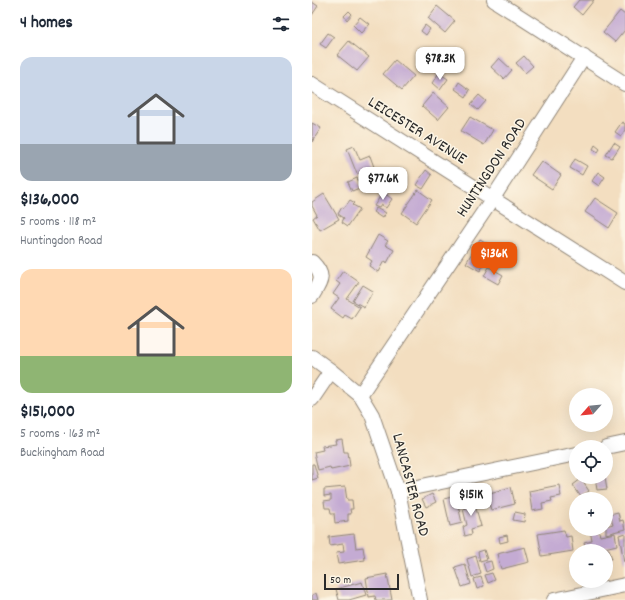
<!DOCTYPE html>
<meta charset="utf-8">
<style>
body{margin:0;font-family:Dekko,sans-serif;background:#f2f2f3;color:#1f2937;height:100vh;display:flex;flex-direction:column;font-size:15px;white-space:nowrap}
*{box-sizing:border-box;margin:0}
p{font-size:13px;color:#747a83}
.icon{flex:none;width:22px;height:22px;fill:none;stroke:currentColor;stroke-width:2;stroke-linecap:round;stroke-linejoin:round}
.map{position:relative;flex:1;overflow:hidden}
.panel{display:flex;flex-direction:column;background:#fff;width:312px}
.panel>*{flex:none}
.needle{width:26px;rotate:243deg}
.fabs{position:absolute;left:257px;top:388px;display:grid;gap:8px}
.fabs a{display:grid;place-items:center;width:44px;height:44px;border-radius:50%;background:#fff;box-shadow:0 4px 16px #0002;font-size:20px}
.scale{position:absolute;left:12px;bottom:10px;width:75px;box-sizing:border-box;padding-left:4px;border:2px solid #2b2b2b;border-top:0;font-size:11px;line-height:14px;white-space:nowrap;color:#2b2b2b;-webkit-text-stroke:3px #fcf5e5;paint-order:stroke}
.price{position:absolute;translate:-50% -34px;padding:0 9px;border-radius:8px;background:#fff;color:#222;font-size:13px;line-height:26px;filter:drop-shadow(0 1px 2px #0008)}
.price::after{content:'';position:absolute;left:50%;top:24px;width:12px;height:9px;margin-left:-6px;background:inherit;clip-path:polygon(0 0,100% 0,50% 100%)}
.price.selected{background:#ea580c;color:#fff}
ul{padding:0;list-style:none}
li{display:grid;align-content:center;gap:8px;height:212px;padding:0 20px}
li span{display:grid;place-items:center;height:124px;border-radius:12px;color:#555}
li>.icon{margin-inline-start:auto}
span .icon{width:72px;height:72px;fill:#fffc;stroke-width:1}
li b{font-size:17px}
h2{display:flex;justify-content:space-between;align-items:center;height:48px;padding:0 20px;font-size:17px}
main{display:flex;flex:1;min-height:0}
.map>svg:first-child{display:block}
.building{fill:#c4abd3}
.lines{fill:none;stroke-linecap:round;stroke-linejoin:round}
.minor-casing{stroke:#8f8476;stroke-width:16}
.minor{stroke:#fff;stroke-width:14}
.labels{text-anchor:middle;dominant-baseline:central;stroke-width:3;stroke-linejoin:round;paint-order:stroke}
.street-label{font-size:16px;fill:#2b2b2b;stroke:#fcf5e5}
</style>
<main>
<section class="panel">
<h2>4 homes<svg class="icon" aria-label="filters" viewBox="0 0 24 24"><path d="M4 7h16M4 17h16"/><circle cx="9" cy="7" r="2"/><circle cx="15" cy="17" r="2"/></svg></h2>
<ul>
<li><span style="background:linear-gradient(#c9d6e8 70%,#9aa5b1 0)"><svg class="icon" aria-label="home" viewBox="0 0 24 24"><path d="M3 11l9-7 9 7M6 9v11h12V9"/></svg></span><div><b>$136,000</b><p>5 rooms · 118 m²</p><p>Huntingdon Road</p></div></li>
<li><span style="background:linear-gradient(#ffd9b3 70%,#8fb573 0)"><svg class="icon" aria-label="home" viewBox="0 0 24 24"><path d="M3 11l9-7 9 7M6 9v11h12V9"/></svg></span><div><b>$151,000</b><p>5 rooms · 163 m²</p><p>Buckingham Road</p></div></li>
</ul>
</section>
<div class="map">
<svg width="313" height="600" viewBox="0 0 313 600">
<rect width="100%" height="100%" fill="#fcf5e5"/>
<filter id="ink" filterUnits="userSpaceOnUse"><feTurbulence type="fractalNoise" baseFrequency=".025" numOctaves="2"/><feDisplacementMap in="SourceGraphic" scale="8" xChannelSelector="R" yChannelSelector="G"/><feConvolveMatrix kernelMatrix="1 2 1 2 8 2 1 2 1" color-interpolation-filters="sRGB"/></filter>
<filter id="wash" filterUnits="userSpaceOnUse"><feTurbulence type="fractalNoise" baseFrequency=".012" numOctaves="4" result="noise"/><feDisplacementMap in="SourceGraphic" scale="16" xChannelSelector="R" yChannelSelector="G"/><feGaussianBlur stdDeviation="0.9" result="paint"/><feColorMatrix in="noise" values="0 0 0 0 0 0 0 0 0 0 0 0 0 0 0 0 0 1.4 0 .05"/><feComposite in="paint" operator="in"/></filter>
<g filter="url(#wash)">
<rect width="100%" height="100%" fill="#f3dec0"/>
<g id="blocks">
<g class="building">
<path d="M267,0H282L270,15L261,7Z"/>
<path d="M0,2L6,6L0,15Z"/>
<path d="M125,6L143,21L133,33L116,18Z"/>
<path d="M37,11L40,14L35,20L32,16Z"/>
<path d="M308,11L313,15V30L303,42L291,32Z"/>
<path d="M48,17L57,24L49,33L41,25Z"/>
<path d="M113,25L118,29L114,35L109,31Z"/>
<path d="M16,33L22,37L14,48L8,44Z"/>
<path d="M37,41L57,57L45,71L25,55Z"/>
<path d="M212,56L221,66L213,73L204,63Z"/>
<path d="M144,57L149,62L142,69L136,64Z"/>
<path d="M187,58L200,70L192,79L179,67Z"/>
<path d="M83,60L102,76L90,90L71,74Z"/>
<path d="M127,73L136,79L128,90L120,83Z"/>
<path d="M147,82L158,90L154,97L143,89Z"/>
<path d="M121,93L137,107L126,120L110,106Z"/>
<path d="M167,95L174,101L166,110L159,104Z"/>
<path d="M158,117L181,130L172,145L149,131Z"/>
<path d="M310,122L313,124V130L309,136L303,132Z"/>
<path d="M0,123L9,128L0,142Z"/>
<path d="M302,142L308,146L300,158L294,155Z"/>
<path d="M283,145L288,149L286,152L281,149Z"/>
<path d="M42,146L48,160L58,156L62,167L45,174L35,149Z"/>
<path d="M263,159L275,166L270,175L258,168Z"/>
<path d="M229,161L249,175L240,189L219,175Z"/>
<path d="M114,170L120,175L111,189L104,185Z"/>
<path d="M286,172L293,177L287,186L280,181Z"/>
<path d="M45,178L50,187L40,191L36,182Z"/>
<path d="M106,190L120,200L104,223L90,213Z"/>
<path d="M71,192L80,199L74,208L69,205L67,208L62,206Z"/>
<path d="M12,194L27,219L8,230L1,218L5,215L0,206V202Z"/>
<path d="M283,198L306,213L297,228L273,212Z"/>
<path d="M38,200L43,203L41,205L48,209L36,226L30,222L32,218L26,214L30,207L32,208Z"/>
<path d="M64,208L73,213L70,218L61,212Z"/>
<path d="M66,235L76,241L73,245L82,250L75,263L72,261L66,272L57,266L60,261L54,257Z"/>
<path d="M168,239L182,247L168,271L154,263Z"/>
<path d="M177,267L191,275L186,284L172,276Z"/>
<path d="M31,271L47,282L35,299L48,307L40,319L33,315L31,318L19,309L27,298L21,294L28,284L24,281Z"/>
<path d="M51,285L61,291L52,307L41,301Z"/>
<path d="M30,439L32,452H36L38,466L19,470L18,467L6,470L2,452L11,450L10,446L24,444L23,440Z"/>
<path d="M0,464H2L6,478L0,480Z"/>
<path d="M283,477H293L295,489L285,490Z"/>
<path d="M269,479L277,491L269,497L261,485Z"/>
<path d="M247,485L249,496L239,498L240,501L230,503L231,509L220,511L217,491Z"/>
<path d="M33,487L35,500H40L41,509H38L39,514H36V521L23,523L22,513H19L18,508H13L12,501L19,500V495L12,496V489Z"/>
<path d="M199,487L203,504L179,510L174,494Z"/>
<path d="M120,494L124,502L114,507L110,499Z"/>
<path d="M144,496L150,523L138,526L132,499Z"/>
<path d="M161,498L169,526L159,529L160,534L153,536L151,527L155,525L151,509L153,508L151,501Z"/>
<path d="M203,512L213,514L212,522L201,520Z"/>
<path d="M306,512L308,521L311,520L313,529L294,534V526L301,524L298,514Z"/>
<path d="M286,529L288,536L303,533L305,545L288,549V551H274L272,543L280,541L278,530Z"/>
<path d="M252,530L254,537L259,536L261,551L230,556L226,534Z"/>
<path d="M313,533V561L312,562L307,535Z"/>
<path d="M42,534L44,548L51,547L53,560L26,564L24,553L32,552L31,544L18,546L17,537Z"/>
<path d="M195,535L196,541L188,543L187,537Z"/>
<path d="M213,547L217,562L189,569L185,554Z"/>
<path d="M297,549L300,559L294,560V551L291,550Z"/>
<path d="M172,550L175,559L168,561L166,552Z"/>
<path d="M164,556L169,574L160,577L155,559Z"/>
<path d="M179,561L181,569L174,572L171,563Z"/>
<path d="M153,564L159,584L150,587L143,567Z"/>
<path d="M180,573L183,580L176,583L173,575Z"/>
<path d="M75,574L80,600H64L63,596L57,597L54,578Z"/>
<path d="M169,577L172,586L165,589L162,579Z"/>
<path d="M50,582L54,595L37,600H27L24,589Z"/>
<path d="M4,593L6,600H0V595Z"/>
</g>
</g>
</g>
<g filter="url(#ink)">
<use href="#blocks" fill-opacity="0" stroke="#8f8476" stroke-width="1"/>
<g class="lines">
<defs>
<g id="minor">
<path d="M182,0L313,84"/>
<path d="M0,84L313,283"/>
<path d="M0,262C14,276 9,281 0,296"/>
<path d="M0,357L19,371L48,395L60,415L86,491L108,600"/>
<path d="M48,395L181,198L272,57"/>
<path d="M0,399L19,371"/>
<path d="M294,447L313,443"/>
<path d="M86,491L264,454"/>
<path d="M242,600L313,585"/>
</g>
</defs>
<use href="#minor" class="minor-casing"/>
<use href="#minor" class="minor"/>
</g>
</g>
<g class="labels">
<g class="street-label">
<text transform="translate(105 131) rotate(32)">LEICESTER AVENUE</text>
<text transform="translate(180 168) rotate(-57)">HUNTINGDON ROAD</text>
<text transform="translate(98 485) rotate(75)">LANCASTER ROAD</text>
</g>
</g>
</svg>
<div class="fabs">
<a><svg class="needle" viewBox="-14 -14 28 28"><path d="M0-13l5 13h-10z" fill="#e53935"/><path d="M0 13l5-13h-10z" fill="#747a83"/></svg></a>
<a><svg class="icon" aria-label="locate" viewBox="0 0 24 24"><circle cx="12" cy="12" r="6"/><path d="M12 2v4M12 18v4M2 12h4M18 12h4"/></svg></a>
<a>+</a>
<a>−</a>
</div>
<div class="scale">50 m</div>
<b class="price" style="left:128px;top:81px">$78.3K</b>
<b class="price" style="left:71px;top:201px">$77.6K</b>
<b class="price selected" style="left:182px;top:276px">$136K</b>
<b class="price" style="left:159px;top:517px">$151K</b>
</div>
</main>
